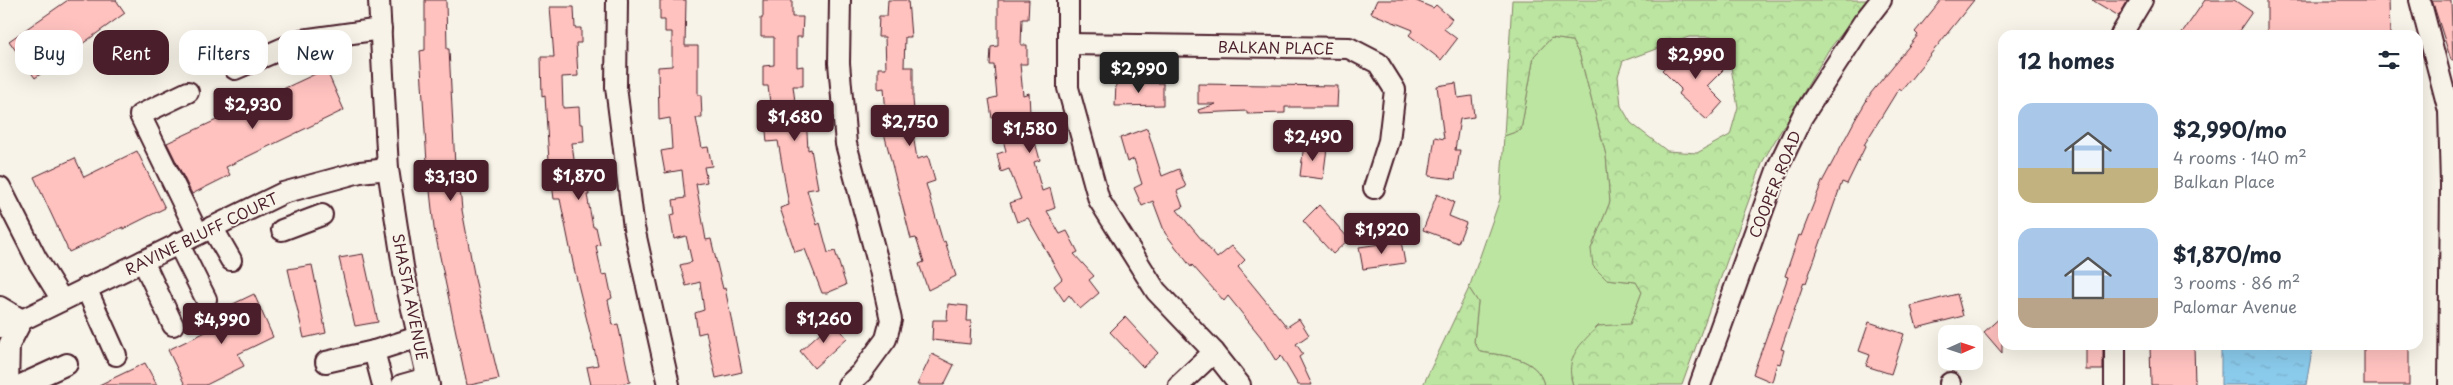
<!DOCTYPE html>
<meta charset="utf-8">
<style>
body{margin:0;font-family:"Playpen Sans",sans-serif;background:#f6f6f7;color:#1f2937;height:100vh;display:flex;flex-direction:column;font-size:19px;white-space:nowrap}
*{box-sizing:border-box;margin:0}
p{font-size:16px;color:#747a83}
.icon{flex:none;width:28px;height:28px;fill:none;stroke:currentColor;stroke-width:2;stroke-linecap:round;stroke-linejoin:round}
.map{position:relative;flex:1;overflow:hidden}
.drawer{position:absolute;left:1998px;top:30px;width:425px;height:320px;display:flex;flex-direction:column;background:#fff;border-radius:15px;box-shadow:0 5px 20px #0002}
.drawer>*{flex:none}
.banner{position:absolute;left:15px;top:30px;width:475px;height:45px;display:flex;gap:10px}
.needle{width:32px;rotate:87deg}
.fabs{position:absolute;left:1938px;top:325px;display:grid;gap:10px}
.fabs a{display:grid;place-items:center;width:45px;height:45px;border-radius:10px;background:#fff;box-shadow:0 5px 20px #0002;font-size:25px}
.price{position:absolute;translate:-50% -42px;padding:0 11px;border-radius:5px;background:#4a1f2b;color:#fff;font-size:16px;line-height:32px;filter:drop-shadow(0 1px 2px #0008)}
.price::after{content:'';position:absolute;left:50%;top:30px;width:15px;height:11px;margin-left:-8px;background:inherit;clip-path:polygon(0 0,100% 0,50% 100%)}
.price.selected{background:#222;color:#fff}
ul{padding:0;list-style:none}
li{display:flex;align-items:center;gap:15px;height:125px;padding:0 20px}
li span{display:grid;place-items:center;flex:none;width:140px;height:100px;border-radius:15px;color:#555}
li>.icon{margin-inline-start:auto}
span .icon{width:60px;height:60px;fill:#fffc;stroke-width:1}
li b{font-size:21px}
h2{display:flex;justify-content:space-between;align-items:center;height:60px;padding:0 20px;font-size:21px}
.tag{padding:0 18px;border-radius:15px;background:#fff;box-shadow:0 5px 20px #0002;font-size:18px;line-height:45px}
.tag.selected{background:#4a1f2b;color:#fff}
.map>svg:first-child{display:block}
.green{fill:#bce5a1;stroke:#838266}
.forest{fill:url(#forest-crowns);stroke:#838266;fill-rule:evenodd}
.water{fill:url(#water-ripples);stroke:#70869e}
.building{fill:#ffc2bf;stroke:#4a1f2b}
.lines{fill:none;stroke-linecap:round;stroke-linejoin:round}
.minor-casing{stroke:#4a1f2b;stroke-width:24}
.minor{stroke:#f7f3e8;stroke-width:20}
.labels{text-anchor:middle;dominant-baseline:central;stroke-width:4;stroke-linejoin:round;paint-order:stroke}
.street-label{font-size:15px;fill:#4a1f2b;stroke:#f7f3e8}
</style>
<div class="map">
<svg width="2453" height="385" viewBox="0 0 2453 385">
<defs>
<pattern id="forest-crowns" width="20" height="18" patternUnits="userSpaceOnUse" patternTransform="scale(1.25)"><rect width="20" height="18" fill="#bce5a1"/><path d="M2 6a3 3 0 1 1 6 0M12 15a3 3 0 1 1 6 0" fill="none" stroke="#a3c48b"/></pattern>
<pattern id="water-ripples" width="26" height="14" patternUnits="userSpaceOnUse" patternTransform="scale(1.25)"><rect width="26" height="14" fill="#8acaeb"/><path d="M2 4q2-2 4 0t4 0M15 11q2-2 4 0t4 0" fill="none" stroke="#79adca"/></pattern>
</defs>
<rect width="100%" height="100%" fill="#f7f3e8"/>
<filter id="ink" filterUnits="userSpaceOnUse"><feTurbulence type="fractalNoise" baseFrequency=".02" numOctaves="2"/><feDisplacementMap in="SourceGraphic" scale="10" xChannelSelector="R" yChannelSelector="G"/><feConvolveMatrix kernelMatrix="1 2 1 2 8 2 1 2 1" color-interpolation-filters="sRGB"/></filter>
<g filter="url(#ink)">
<path class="green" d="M1551,38L1572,41L1580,56L1606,155L1610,202L1591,249L1606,279L1636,282L1642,292L1630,325L1598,326L1571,378L1573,385H1544C1537,356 1505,356 1480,352L1474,342L1478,302L1469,288L1500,199L1504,136L1521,130L1534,56Z"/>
<g class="forest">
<path d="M1512,0H1868L1828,51L1763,161L1682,385H1573C1564,357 1581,344 1598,326L1630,324L1642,292L1636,282L1606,279L1593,266L1591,249L1610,202L1606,155L1580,56L1572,41L1551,38L1534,56L1521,130L1504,136ZM1689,37H1711L1728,51L1738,107L1730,135L1697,153L1667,151L1631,123L1621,106L1618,76L1623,61Z"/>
<path d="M1469,288L1478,302L1474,342L1480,352C1504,356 1537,356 1544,385H1423Z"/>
</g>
<path class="water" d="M2221,345H2313L2306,385H2221Z"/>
<g class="building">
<path d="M68,0H116L125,13L35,78L9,41Z"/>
<path d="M425,0H446L447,49H449L455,166H458L462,210L475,279L499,379L470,385H467L434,228L427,163L420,51L425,50Z"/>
<path d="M660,0H686L685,46H698V95H701L702,118H696L702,148L708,147L712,166L704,167L707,182L696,184L706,240L711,239L723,289L725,288L742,372L716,378L706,332L698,334L695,313L704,310L700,282L686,286L680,265L692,262L686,236L674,239L670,215L675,214L673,200L685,198L682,170L665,173L661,151L672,149L670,118L659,120L658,67L672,66V32H665V20H660Z"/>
<path d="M763,0H792V17H803L802,37H797V67L803,66V86H793L797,117L806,116L808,150L811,149L818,188L807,190L817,225L820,223L828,253L835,251L846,285L827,293H822L805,249L795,252L780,208L789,205L778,141L767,142L765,121L772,120L768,86H763V66L774,65V37H761V17H763Z"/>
<path d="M888,0H908L911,37H905L904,67H913V99L915,121L911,122L917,159L928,156L935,181L926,184L943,242L945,241L956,276L928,290L919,264L924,262L916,238L911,239L884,133L882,115L886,114L884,88L878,89V68H886L885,37H878L879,16H887Z"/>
<path d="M998,0H1029L1028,19H1022L1021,45H1027V64H1020L1023,95L1029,93L1030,113L1023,114L1030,145L1035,142L1040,160L1034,162L1042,191L1050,188L1055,208L1047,211L1060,234L1067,231L1078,252L1074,254L1094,276L1089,280L1099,293L1080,309L1069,295L1064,301L1054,286L1062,279L1028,218L1017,222L1010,203L1021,199L1009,169L1001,172L997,154L1006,151L997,117L992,118L989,99L997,97L994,65H990L991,47L998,46Z"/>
<path d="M1377,0H1414L1433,8L1436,5L1452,19L1444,29L1457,39L1441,60L1409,35L1413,30L1371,13Z"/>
<path d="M1941,0H1974L1902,90L1899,88L1864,145H1866L1847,184L1842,182L1806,283L1804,282L1781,349L1784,350L1780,364L1777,363L1772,382L1753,374L1788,277L1785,276L1799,235L1801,236L1822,182L1855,120L1871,93L1918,35L1915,32Z"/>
<path d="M2092,0H2128L2119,16Z"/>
<path d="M2205,0H2234L2252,12L2236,35H2181Z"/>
<path d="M2267,0H2389L2390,35H2267Z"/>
<path d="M2432,0H2451L2453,60H2451Z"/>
<path d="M550,7H574L575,28H581V43H576L578,76L562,77L563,108L579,107L580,124H583L584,142L572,143L576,176L587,175L589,195H587L593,227H596L600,245L596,246L602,275L607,274L612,298L608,300L613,325L618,324L630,382L615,385H591L587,367L598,365L574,268L560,199H554L549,161L545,96L542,97L541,57H554Z"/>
<path d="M1689,44L1702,59L1710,53L1725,68L1707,86L1723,102L1707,120L1678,94L1681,89L1662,70Z"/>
<path d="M326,69L344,110L226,167L230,175L192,194L167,143Z"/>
<path d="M1116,83H1163V105L1115,106Z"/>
<path d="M1456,83L1458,98L1472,96L1474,117L1460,119L1455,150H1460L1455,179L1429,176L1435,137L1444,139L1437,86Z"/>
<path d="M1198,84L1338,86L1337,107H1285V113L1247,114V111L1199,113L1198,110L1216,104H1198Z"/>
<path d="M1147,128L1162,176L1179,169L1186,187L1177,191L1183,207L1177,210L1217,258L1232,246L1245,260L1238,267L1287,327L1299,319L1309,335L1296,344L1303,354L1299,357L1312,385H1298L1281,356L1276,361L1261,337L1228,296L1224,301L1192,265L1191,267L1165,233L1153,201L1142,206L1134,188L1142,184L1134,159L1127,162L1120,138Z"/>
<path d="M1304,144L1327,148L1323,179L1300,176Z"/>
<path d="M137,151L165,208L123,229V227L69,252L34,177L75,158L84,177Z"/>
<path d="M1437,194L1454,202L1449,216L1466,223L1458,243L1423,230Z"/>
<path d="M1319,205L1349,239L1333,254L1303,221Z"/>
<path d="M1401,241L1405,263L1363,269L1359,247Z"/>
<path d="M363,254L378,322L355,326L339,258Z"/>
<path d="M312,265L326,333L304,338L288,269Z"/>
<path d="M254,294L273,337L238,354L244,366L206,385H185L168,350L237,317L231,305Z"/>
<path d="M1957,294L1963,316L1917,328L1911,306Z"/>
<path d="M948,304L968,306L967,321H971L970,344L932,340L933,320H947Z"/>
<path d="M2002,316V353L1984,332Z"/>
<path d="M1125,317L1158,353L1143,367L1110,332Z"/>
<path d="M833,321L847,338L814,368L800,351Z"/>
<path d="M1869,322L1904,334L1891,374L1866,366L1870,355L1859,351Z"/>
<rect x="2086" y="345" width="17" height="25"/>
<path d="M2150,345H2194L2195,385H2151Z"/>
<rect x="2364" y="345" width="45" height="40"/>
<path d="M932,354L954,365L944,385H917Z"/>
<path d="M145,363L157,385H99Z"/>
</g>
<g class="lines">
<defs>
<g id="minor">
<path d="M379,0L388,169L404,273L429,385"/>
<path d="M617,0L616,87L634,228L669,385"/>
<path d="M840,0L839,63L846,144L880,270L891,320L886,339L861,373L848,385"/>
<path d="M1068,0V88L1099,200L1156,291L1214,352L1240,385"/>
<path d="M2420,0L2449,111L2451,185L2449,385"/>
<path d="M2121,35L2142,0"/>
<path d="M1068,44L1349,48L1378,63L1395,90L1389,141L1374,188"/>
<path d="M235,69L302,40L381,29"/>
<path d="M188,92L140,115L198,234"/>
<path d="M0,187L36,258L62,300"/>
<path d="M212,227L231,260"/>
<path d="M282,230L322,215"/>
<path d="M178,243L206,299"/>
<path d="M143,261L173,325"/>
<path d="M86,288L116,355"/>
<path d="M0,307L22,320"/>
<path d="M0,327L22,320L283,193L360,172L388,169"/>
<path d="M2115,345V385"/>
<path d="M326,362L374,351"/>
<path d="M8,385L9,345L22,320"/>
<path d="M21,385L67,364"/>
<path d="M383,385L374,351L418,337"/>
<path d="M402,385L427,378"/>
<path d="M1179,385L1214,352"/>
<path d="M1700,385L1779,165L1802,117L1863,23L1881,0"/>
<path d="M1950,385V383"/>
</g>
</defs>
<use href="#minor" class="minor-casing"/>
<use href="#minor" class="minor"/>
</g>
</g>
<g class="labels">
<g class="street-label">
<text transform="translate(1276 47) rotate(1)">BALKAN PLACE</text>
<text transform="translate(1774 184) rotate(-68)">COOPER ROAD</text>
<text transform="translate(201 233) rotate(-26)">RAVINE BLUFF COURT</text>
<text transform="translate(411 297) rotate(79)">SHASTA AVENUE</text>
</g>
</g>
</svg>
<div class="fabs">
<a><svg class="needle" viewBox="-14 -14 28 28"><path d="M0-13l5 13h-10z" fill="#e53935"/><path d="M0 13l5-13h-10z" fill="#747a83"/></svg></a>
</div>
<b class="price" style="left:1696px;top:80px">$2,990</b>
<b class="price selected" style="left:1139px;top:94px">$2,990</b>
<b class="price" style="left:253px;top:130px">$2,930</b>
<b class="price" style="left:795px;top:142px">$1,680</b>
<b class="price" style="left:910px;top:147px">$2,750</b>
<b class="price" style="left:1030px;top:154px">$1,580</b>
<b class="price" style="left:1313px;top:162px">$2,490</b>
<b class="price" style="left:579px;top:201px">$1,870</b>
<b class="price" style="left:451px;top:202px">$3,130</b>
<b class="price" style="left:1382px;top:255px">$1,920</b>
<b class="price" style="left:824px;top:344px">$1,260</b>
<b class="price" style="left:222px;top:345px">$4,990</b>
<div class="banner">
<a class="tag">Buy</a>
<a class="tag selected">Rent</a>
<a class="tag">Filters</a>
<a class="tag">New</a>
</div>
<section class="drawer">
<h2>12 homes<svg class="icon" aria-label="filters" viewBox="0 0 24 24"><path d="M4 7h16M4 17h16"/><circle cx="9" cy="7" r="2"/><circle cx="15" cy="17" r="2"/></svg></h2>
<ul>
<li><span style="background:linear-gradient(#a9c7e8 65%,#c2b280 0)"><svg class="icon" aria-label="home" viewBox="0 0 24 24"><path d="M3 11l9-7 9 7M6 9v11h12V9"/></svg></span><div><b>$2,990/mo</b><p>4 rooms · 140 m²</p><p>Balkan Place</p></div></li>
<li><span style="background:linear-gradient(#a9c7e8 70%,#b9a48a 0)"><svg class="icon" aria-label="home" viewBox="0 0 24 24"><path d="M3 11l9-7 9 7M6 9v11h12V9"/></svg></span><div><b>$1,870/mo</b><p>3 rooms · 86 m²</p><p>Palomar Avenue</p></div></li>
</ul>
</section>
</div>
